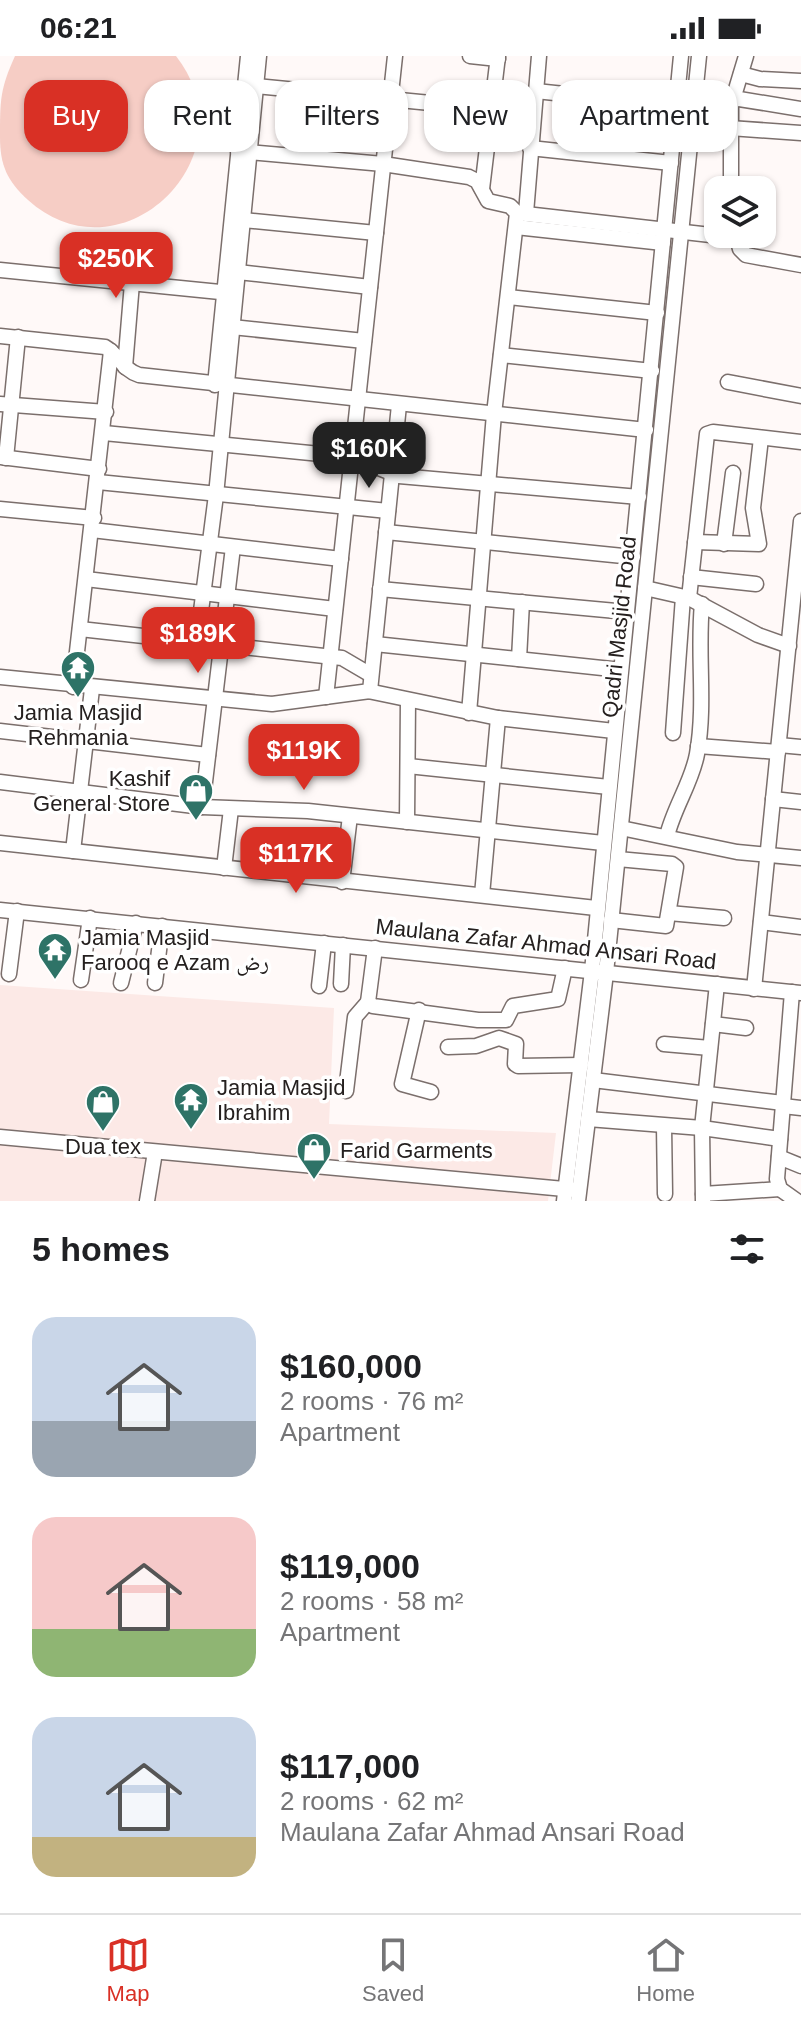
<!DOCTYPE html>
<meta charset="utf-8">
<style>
body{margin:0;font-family:Arial,"Noto Naskh Arabic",sans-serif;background:#f2f2f2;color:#202124;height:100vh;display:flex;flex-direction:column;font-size:30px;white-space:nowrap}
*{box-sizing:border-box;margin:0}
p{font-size:26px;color:#757577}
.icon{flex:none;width:44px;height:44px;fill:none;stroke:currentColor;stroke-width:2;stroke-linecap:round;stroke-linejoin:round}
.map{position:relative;height:1145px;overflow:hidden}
.drawer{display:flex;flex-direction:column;background:#fff;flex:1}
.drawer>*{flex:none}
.hud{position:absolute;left:24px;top:24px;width:754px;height:72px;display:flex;gap:16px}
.buttons{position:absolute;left:704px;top:120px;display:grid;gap:16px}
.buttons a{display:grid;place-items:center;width:72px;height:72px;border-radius:16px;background:#fff;box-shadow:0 2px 6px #0004;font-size:40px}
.price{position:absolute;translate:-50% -68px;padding:0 18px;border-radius:16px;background:#d93025;color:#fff;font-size:26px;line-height:52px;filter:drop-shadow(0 2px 4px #0008)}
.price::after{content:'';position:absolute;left:50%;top:48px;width:24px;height:18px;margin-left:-12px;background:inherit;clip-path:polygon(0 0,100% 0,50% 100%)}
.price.selected{background:#222;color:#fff}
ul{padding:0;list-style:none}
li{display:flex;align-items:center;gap:24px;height:200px;padding:0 32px}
li span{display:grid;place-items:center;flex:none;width:224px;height:160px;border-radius:24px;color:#555}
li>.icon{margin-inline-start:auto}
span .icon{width:96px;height:96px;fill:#fffc;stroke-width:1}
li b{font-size:34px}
h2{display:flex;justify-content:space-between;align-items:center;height:96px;padding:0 32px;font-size:34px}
.tag{padding:0 28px;border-radius:24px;background:#fff;box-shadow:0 2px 6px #0004;font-size:28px;line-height:72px}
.tag.selected{background:#d93025;color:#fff}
.status{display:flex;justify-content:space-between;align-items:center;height:56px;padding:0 40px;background:#fff;direction:ltr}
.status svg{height:22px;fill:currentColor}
.tab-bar{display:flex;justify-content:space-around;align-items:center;height:112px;border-top:2px solid #e0e0e0;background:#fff;font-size:22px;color:#757577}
.tab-bar a{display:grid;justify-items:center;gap:4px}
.tab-bar .selected{color:#d93025}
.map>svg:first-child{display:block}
.built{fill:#fce9e6}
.green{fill:#f6cdc5}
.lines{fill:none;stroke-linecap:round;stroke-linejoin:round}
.minor-casing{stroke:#7b6f6c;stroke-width:17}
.minor{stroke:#fff;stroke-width:14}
.labels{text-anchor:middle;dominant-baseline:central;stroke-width:7;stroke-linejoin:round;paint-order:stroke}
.street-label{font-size:22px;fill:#25201f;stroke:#fff}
.poi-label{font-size:22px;fill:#25201f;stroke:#fff;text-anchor:start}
</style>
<div class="status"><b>06:21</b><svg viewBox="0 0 49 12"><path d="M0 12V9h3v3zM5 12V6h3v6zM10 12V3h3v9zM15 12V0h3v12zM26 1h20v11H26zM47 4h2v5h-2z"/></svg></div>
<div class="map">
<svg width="801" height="1145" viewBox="0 0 801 1145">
<rect width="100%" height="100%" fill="#fff9f8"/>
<path class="built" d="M0,929L334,952L329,1068L556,1077L548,1145H0Z"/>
<path class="green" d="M15,0H176C254,100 121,228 28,144C7,125 0,109 0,81C0,44 0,33 15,0Z"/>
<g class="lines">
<defs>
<g id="minor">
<path d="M470,0L498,3"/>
<path d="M741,18L760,23L801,25"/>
<path d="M256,30L492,53"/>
<path d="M536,35L677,50"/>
<path d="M733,42L801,53"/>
<path d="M730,72L801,77"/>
<path d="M530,92L671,107"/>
<path d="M238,95L383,108L469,121L477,125L488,145L510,150L517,157L494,358L469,657"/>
<path d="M482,133L498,0"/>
<path d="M731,134V50L746,0"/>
<path d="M517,157L737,182"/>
<path d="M526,157L539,0"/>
<path d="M243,164L376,177"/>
<path d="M516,171L663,187"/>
<path d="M736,178L740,193L746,199L801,209"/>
<path d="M0,214L230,237"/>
<path d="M238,216L370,231"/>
<path d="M508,241L657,257"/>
<path d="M232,271L364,285"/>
<path d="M0,280L105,291C119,299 123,314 139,319L646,374"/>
<path d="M501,299L652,315"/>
<path d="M125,311L132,227"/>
<path d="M728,326L801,340"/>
<path d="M215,329L248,0"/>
<path d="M0,348L106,356"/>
<path d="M104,377L351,401L399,420L639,441"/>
<path d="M0,401L99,413"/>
<path d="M6,402L18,281"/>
<path d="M98,426L388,455"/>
<path d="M0,453L94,462"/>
<path d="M92,474L341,503"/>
<path d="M386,476L633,501"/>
<path d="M695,486L759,488L753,452L761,382"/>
<path d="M724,488L733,417"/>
<path d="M691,521L756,528"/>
<path d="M86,523L335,553"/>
<path d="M645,532L689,542L758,579L789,590"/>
<path d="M380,533L627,556"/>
<path d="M689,542L707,378L713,376L801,386"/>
<path d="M80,573L342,602L371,619"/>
<path d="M197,586L216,439L259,0"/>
<path d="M375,588L621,614"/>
<path d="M519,603L522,546"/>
<path d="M0,621L272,648L370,635L399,349"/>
<path d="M73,631L111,295"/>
<path d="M368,635L498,662L614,675"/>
<path d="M326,641L395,0"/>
<path d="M0,675L208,699"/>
<path d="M673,677L683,541"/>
<path d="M779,689L801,691"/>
<path d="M698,690L778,696"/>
<path d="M408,710L609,731"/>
<path d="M0,726L202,751L308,755L603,787"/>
<path d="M773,743L801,746"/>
<path d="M202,751L233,491"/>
<path d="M407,766L408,644"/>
<path d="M621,772L737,796L801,802"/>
<path d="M667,780C674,751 692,726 697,698C706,647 697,598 702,548"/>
<path d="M0,787L596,852"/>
<path d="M73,795L92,633"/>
<path d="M224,812L231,753"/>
<path d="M342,826L350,760"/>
<path d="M482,839L498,662"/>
<path d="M0,854L801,937"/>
<path d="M669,857L724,862"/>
<path d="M611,864L666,870L676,811L672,808L618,803"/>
<path d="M761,866L801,871"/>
<path d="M375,892L368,946L373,950L478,964H506L513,950L558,943L565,912"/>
<path d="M9,918L17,855"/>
<path d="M81,924L90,862"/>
<path d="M121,927L136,867"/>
<path d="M155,927L162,870"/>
<path d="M341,928L343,889"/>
<path d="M319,930L324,887"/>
<path d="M754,933L801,465"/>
<path d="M792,936L777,1123L780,1133L797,1145"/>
<path d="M419,954L402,1028L431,1036"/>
<path d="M713,968L746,972"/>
<path d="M664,988L710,992"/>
<path d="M448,991L476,990L499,982L516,988L515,1008L518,1010L581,1009"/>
<path d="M593,1024L783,1047"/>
<path d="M346,1035L355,961L368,946"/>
<path d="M783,1050L801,1052"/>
<path d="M588,1063L702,1072L780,1083"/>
<path d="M664,1070L665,1138"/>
<path d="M0,1081L575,1134"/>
<path d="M779,1101L801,1110"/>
<path d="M703,1138L780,1133"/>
<path d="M147,1145L155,1096"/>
<path d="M564,1145L592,915L681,0"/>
<path d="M578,1145L606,917L699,0"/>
<path d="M703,1145L702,1072L717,928"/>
</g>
</defs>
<use href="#minor" class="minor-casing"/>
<use href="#minor" class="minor"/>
</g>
<defs>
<symbol id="temple-pin" viewBox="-11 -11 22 30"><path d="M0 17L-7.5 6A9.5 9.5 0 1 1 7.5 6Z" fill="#2e7367" stroke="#fff"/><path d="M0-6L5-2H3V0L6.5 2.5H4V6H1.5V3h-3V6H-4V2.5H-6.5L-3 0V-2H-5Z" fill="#fff"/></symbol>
<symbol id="shop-pin" viewBox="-11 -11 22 30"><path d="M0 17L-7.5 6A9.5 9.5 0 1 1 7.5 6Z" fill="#2e7367" stroke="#fff"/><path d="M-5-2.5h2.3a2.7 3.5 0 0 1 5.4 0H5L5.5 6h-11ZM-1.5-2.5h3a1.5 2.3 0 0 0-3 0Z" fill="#fff"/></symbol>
</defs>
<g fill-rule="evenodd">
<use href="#temple-pin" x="58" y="592" width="40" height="54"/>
<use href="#shop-pin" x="176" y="715" width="40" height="54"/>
<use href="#temple-pin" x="35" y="874" width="40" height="54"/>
<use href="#temple-pin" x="171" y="1024" width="40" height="54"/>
<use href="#shop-pin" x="83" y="1026" width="40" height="54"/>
<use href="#shop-pin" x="294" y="1074" width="40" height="54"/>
</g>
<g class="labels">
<g class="street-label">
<text transform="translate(619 571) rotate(-84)">Qadri Masjid Road</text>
<text transform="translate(546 888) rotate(6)">Maulana Zafar Ahmad Ansari Road</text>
</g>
<g class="poi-label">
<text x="78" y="656" text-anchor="middle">Jamia Masjid<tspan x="78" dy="25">Rehmania</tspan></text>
<text x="170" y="722" text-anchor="end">Kashif<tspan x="170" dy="25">General Store</tspan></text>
<text x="81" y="881">Jamia Masjid<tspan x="81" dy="25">Farooq e Azam رض</tspan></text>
<text x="217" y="1031">Jamia Masjid<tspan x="217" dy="25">Ibrahim</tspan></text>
<text x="103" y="1090" text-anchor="middle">Dua tex</text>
<text x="340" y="1094">Farid Garments</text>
</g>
</g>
</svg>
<div class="buttons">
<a><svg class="icon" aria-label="layers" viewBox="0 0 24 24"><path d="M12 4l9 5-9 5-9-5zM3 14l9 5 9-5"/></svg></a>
</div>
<b class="price" style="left:116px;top:244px">$250K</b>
<b class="price selected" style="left:369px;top:434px">$160K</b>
<b class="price" style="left:198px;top:619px">$189K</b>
<b class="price" style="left:304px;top:736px">$119K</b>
<b class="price" style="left:296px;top:839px">$117K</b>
<div class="hud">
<a class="tag selected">Buy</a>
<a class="tag">Rent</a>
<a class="tag">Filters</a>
<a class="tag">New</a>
<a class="tag">Apartment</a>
</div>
</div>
<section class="drawer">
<h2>5 homes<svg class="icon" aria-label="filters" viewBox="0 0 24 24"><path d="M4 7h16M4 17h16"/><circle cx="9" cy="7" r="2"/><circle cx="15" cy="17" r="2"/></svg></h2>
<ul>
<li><span style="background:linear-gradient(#c9d6e8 65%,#9aa5b1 0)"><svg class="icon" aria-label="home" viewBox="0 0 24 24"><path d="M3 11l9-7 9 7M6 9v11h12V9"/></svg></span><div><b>$160,000</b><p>2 rooms · 76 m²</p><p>Apartment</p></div></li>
<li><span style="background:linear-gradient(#f6c9c9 70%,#8fb573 0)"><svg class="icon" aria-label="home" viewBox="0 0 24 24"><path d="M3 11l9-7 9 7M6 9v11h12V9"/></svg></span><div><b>$119,000</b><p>2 rooms · 58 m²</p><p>Apartment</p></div></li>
<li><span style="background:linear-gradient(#c9d6e8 75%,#c2b280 0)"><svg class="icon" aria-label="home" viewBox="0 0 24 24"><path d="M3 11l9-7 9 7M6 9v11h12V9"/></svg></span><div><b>$117,000</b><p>2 rooms · 62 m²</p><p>Maulana Zafar Ahmad Ansari Road</p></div></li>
</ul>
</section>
<nav class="tab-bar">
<a class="selected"><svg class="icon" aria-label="map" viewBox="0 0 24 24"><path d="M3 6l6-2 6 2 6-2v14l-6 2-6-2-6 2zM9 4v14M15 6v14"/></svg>Map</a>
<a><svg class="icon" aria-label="saved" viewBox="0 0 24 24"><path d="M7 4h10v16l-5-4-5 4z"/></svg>Saved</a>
<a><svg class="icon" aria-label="home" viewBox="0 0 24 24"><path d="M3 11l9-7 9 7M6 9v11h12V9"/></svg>Home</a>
</nav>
